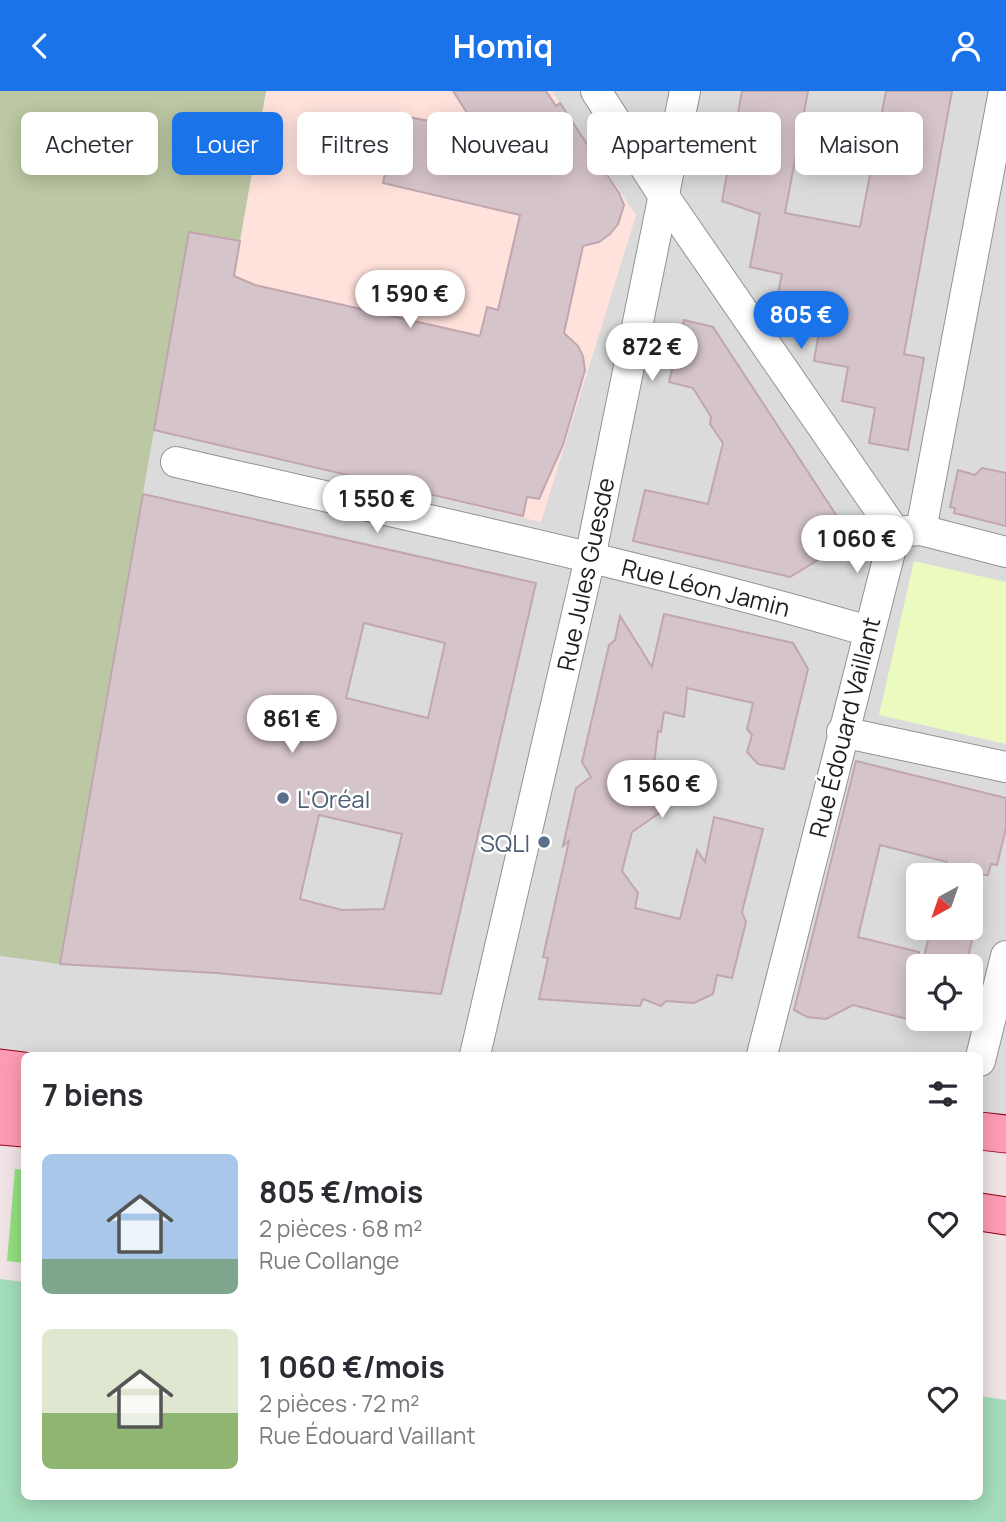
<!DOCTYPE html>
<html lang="fr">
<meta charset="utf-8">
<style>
body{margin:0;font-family:Manrope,sans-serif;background:#f7f7f7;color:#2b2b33;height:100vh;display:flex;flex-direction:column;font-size:26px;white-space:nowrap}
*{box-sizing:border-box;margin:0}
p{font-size:23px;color:#7c7c81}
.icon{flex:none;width:38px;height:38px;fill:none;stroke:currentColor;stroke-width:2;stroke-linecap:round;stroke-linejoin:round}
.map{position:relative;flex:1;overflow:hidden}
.drawer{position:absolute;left:21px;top:961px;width:962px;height:448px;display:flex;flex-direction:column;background:#fff;border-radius:10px;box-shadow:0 4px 18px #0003}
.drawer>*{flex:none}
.banner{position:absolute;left:21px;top:21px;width:964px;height:63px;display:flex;gap:14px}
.needle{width:46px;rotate:220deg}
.buttons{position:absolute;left:906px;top:772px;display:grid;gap:14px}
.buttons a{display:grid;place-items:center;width:77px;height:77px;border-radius:10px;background:#fff;box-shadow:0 4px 18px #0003;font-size:35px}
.price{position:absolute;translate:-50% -60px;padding:0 16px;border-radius:24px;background:#fff;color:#222;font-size:23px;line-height:46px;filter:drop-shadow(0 2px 4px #0008)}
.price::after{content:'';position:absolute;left:50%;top:42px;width:21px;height:16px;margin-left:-10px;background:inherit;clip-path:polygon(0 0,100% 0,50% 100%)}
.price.selected{background:#1a73e8;color:#fff}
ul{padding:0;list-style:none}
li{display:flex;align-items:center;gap:21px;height:175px;padding:0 21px}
li span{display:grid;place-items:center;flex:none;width:196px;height:140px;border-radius:10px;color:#555}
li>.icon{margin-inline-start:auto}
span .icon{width:84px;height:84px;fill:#fffc;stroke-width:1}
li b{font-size:30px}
h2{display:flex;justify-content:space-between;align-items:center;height:84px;padding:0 21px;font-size:30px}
.tag{padding:0 24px;border-radius:10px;background:#fff;box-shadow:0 4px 18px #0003;font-size:24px;line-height:63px}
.tag.selected{background:#1a73e8;color:#fff}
header{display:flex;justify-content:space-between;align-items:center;height:91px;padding:0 21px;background:#1a73e8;color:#fff;font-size:32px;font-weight:700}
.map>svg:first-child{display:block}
.residential{fill:#dcdbdb;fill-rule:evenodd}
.education{fill:#ffe2dc}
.cemetery{fill:#bcc8a4}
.park{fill:#ebfabf}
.pitch{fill:#94df80}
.water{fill:#a3ddbb}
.building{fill:#d6c4cb;stroke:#c1a6b0;stroke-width:2;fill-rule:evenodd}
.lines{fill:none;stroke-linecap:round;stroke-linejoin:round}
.minor-casing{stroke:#929292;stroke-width:32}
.major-casing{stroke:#970017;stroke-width:39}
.minor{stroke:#fff;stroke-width:30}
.major{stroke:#fd9bb3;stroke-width:37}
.service-dot{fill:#5c6f8a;stroke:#fff;stroke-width:2.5}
.labels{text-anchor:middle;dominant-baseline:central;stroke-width:5;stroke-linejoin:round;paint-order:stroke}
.street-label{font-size:24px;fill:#1e1e1e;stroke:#fff}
.service-label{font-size:24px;fill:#4e5e75;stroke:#fff;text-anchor:start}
</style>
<header><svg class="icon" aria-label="back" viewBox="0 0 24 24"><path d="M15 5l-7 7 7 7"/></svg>Homiq<svg class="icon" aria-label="person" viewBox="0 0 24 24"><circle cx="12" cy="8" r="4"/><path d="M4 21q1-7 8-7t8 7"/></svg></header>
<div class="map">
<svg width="1006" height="1431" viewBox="0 0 1006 1431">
<rect width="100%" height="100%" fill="#efe3e5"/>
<path class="residential" d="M0,0H1006V1043L980,1040V964H24L0,977ZM919,784H971V836H919ZM919,875H971V928H919Z"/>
<path class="education" d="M266,0H552L636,124L541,431L154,339L189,141L240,149Z"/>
<path class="cemetery" d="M0,0H266L240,150L189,141L60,873L0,865Z"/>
<path class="park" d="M914,470L1006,491V653L879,624Z"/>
<path class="pitch" d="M15,1078L24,1079V1172L7,1170Z"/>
<path class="water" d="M0,1188L24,1191V1405H980V1305L1006,1309V1431H0Z"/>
<g class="building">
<path d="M453,0H546L556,15L560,12L619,102L624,114L618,133L610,143L599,151L583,155L564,242L578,255L583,265L585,279L563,354L539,408L527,406L523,425L154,339L189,141L240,150L234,185L255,194L480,245L487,216L498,219L520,124L383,92L397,24L478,39Z"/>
<path d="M742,0H808L785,122L860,136L886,0H952L904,263L924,267L908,359L869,352L875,317L842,310L848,276L814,270L822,224L775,216L782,183L750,176L760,123L722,110Z"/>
<path d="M684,229L713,236L844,436L839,456L790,486L633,450L645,399L708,413L723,352L710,333L711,326L693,297L669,291Z"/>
<path d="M982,377L1006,382V435L954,422L955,417L950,416L958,379L975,384Z"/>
<path d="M143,403L536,492L441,903L216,882L60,873ZM364,532L445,552L428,627L346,607ZM319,724L402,743L384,818L342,819L300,808Z"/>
<path d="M664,523L793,552L808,578L784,678L758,673L747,661L752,644L747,638L753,612L687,597L684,626L664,621L661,641L658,640L653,682L661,695L659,703L668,716L632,741L622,780L638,802L635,817L680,828L697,759L705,771L714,726L763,738L742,821L746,831L732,887L717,884L713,903L694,912L666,910L661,915L643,908L640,915L539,908L548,867L543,866L569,750L563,755L576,697L591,686L582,671L609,554L615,549L620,525L652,576Z"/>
<path d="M856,670L1006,707V737L997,774L991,773L988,784H944L947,771L880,754L858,846L919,861V931L853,914L826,928L807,926L794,919Z"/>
<path d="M931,836H975L966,875H922Z"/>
</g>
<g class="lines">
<defs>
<g id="minor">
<path d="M596,0L665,107L895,441"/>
<path d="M176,371C407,425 640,473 868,540"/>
<path d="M921,439L1006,461"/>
<path d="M895,441L921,439L1004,0"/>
<path d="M842,641L1006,676"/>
<path d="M475,964L590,467L685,0"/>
<path d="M762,964L895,441"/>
<path d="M980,970L1006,865"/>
</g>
<g id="major">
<path d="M0,977L24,980"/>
<path d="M0,1005L24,1009"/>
<path d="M0,1035L24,1037"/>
<path d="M980,1040L1006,1043"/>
<path d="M980,1121L1006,1125"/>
</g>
</defs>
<use href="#minor" class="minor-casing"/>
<use href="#major" class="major-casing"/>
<use href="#minor" class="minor"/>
<use href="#major" class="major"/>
</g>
<g class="service-dot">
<circle cx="283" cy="707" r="7"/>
<circle cx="544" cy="751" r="7"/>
</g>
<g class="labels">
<g class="street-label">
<text transform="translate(585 483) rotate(-78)">Rue Jules Guesde</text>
<text transform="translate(706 496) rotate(14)">Rue Léon Jamin</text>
<text transform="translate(844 636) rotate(-76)">Rue Édouard Vaillant</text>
</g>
<g class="service-label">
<text x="297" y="707">L'Oréal</text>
<text x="530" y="751" text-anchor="end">SQLI</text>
</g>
</g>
</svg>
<div class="buttons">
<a><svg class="needle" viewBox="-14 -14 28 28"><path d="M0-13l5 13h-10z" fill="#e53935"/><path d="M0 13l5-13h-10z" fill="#7c7c81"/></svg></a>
<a><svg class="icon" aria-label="locate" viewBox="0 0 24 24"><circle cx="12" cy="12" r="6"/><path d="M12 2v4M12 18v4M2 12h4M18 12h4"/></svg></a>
</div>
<b class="price" style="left:410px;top:239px">1 590 €</b>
<b class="price selected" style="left:801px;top:260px">805 €</b>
<b class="price" style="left:652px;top:292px">872 €</b>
<b class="price" style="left:377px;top:444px">1 550 €</b>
<b class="price" style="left:857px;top:484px">1 060 €</b>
<b class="price" style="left:292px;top:664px">861 €</b>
<b class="price" style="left:662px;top:729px">1 560 €</b>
<div class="banner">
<a class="tag">Acheter</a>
<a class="tag selected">Louer</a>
<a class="tag">Filtres</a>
<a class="tag">Nouveau</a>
<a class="tag">Appartement</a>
<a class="tag">Maison</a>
</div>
<section class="drawer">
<h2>7 biens<svg class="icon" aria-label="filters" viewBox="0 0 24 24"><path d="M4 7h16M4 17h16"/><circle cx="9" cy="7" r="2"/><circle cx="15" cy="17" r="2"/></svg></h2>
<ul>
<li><span style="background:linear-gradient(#a9c7e8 75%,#7fa58c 0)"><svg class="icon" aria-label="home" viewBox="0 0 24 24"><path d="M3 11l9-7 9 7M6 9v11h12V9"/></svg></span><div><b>805 €/mois</b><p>2 pièces · 68 m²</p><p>Rue Collange</p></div><svg class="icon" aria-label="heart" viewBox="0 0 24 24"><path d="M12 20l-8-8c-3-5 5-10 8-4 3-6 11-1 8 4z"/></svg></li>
<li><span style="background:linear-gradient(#dfe7d0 60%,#8fb573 0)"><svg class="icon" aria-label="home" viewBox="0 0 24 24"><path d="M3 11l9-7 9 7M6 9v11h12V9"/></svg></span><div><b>1 060 €/mois</b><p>2 pièces · 72 m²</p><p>Rue Édouard Vaillant</p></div><svg class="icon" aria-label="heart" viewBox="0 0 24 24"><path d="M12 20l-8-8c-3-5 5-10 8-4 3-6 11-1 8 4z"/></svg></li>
</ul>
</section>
</div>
